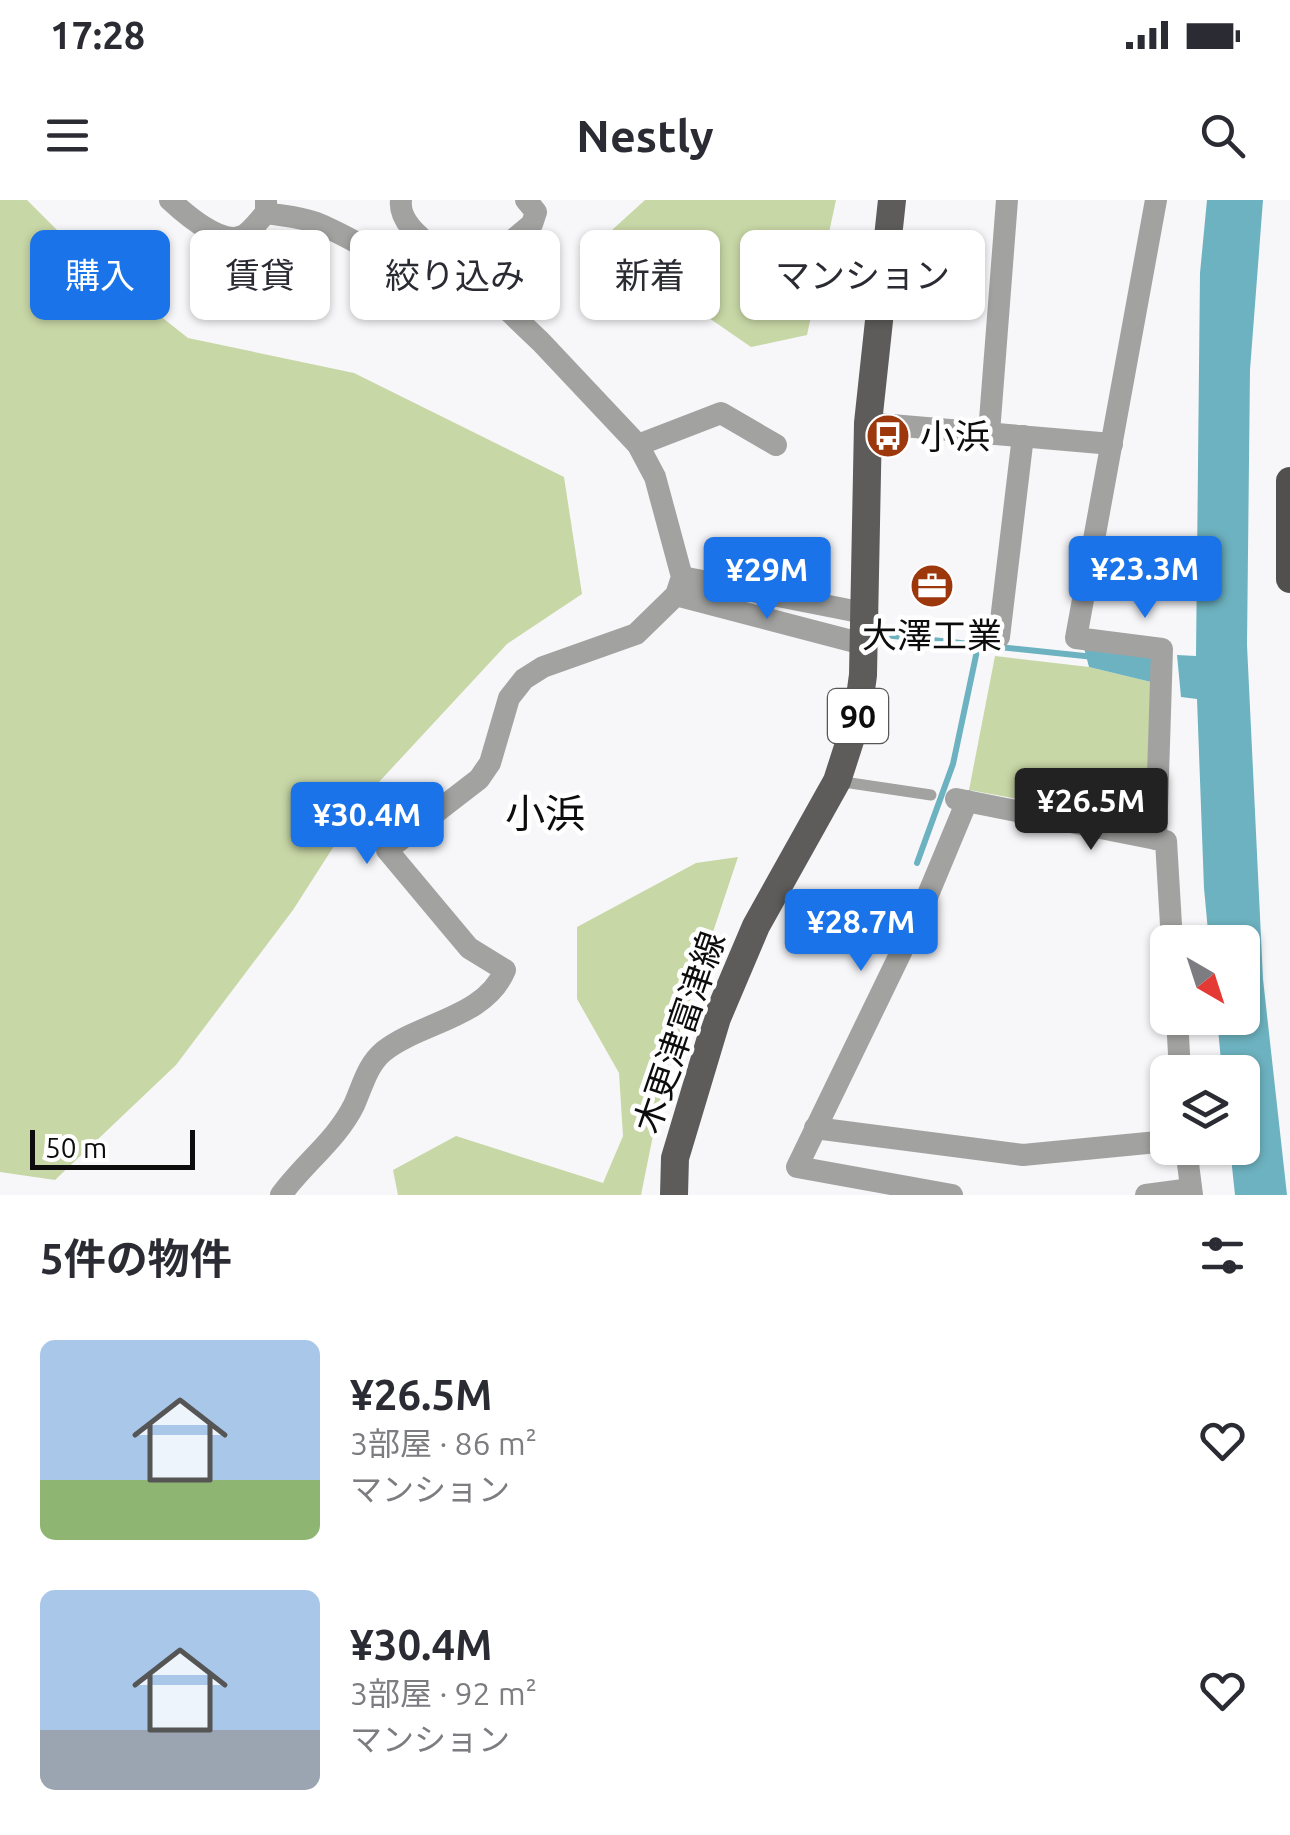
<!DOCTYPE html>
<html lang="ja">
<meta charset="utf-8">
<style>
body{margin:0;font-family:Ubuntu,"Noto Sans JP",sans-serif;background:#f7f7f7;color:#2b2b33;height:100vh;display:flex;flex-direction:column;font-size:38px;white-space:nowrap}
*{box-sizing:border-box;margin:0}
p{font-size:32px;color:#7c7c81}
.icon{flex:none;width:55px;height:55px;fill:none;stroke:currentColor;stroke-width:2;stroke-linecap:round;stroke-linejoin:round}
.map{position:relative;height:995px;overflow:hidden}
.details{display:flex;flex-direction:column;background:#fff;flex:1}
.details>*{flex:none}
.guide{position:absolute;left:30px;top:30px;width:1230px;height:90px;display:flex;gap:20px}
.needle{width:65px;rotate:141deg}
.fabs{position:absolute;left:1150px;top:725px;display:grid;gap:20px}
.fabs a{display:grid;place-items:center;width:110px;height:110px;border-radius:15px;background:#fff;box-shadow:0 2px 8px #0004;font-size:50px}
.scale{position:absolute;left:30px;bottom:25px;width:165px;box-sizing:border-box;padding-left:10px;border:5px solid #0d0d0d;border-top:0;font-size:28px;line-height:35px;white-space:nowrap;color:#0d0d0d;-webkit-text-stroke:8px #fff;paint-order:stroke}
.price{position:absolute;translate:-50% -85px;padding:0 22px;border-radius:10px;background:#1a73e8;color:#fff;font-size:32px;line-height:65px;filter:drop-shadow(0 2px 5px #0008)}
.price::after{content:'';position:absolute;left:50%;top:60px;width:30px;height:22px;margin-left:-15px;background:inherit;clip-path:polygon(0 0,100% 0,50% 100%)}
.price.current{background:#222;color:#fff}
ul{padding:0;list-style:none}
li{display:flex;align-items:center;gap:30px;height:250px;padding:0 40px}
li span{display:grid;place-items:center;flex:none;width:280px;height:200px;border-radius:15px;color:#555}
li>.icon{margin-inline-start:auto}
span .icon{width:120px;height:120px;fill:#fffc;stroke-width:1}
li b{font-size:42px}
h2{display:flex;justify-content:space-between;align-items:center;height:120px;padding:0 40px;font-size:42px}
.chip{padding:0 35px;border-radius:15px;background:#fff;box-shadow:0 2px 8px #0004;font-size:35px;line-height:90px}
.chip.current{background:#1a73e8;color:#fff}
.status{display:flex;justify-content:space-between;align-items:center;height:70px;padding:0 50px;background:#fff;direction:ltr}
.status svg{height:28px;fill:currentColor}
header{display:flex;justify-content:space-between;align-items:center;height:130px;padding:0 40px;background:#fff;font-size:45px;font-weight:600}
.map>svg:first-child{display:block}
.green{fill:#c8d7a6}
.water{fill:#6db2c0}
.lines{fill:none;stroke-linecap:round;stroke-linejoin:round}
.stream{stroke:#6db2c0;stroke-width:6}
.service{stroke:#a2a2a1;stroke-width:11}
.minor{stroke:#a2a2a1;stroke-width:22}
.primary{stroke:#5d5c5b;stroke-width:28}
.trunk{stroke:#51504f;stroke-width:28}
.labels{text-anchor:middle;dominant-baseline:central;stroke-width:9;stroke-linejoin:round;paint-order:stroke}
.shield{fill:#fff;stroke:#565656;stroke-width:2.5}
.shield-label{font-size:32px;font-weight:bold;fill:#0d0d0d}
.poi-label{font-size:35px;fill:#0d0d0d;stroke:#fff;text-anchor:start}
.street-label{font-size:35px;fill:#0d0d0d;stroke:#fff}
.quarter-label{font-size:40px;fill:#0d0d0d;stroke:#fff}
</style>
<div class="status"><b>17:28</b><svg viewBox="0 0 49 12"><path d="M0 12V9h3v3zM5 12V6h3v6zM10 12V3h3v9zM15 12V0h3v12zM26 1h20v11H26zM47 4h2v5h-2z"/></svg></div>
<header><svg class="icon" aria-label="menu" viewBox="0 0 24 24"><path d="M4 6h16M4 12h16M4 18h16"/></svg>Nestly<svg class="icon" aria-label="search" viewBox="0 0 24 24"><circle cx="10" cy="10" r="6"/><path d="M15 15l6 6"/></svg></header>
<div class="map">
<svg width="1290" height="995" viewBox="0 0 1290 995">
<rect width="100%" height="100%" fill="#f7f7f9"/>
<g class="green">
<path d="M0,0H27L78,51L188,138L354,173L564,277L582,394L507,444L366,596L293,710L176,865L55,980L0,972Z"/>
<path d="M645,0H836L807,135L751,147L664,87L612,30Z"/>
<path d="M995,456L1089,467L1151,482L1148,623L969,590Z"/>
<path d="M738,657L665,876L641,995H398L393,970L456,936L603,983L623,936L619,873L577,799V727L696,663Z"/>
</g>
<g class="water">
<path d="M1207,0H1263L1250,170L1247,445L1263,779L1287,995H1235L1230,948H1242V872H1222L1217,818H1242V742H1209L1204,688L1197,499L1181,497L1177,455L1196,456L1200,73Z"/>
<path d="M1084,448L1154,457L1151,482L1089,467Z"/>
</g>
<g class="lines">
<g class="stream">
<path d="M884,435L1094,457"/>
<path d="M917,663L953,564L978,446"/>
</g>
<path class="service" d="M837,581L931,595"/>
<g class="minor">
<path d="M170,0C184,13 221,46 242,36C250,33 259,20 266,13V0"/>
<path d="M401,0C397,32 448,53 464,76"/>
<path d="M266,13C283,16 303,17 319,24C374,47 409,83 471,75L541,142L638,245L655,277L682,377L676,395L636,434L543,467L524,479L509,498L490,563L479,579L387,650L469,748L505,770C485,818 421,822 384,851C367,865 363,885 354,905C336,941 304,963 281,995"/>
<path d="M471,75L532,24L536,12L526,0"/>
<path d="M868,223L1112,244"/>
<path d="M989,233L1007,0"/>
<path d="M638,245L721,213L776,245"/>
<path d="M682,377L864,413"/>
<path d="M676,395L863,444"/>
<path d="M999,437L1023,236"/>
<path d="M956,599L1166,641L1172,742"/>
<path d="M1156,639L1162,449L1076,438L1156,0"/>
<path d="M1177,818L1180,872"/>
<path d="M815,928L1023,955L1168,941"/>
<path d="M1186,948L1192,995"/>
<path d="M952,995L797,967L922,709L967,601"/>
<path d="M1146,995L1191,989"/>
</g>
<path class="primary" d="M674,995L675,958L717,818L756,726L837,581L857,519L863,475L868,223L892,0"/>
<path class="trunk" d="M1290,281V379"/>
</g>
<defs>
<symbol id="bus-disc" viewBox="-11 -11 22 22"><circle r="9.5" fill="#9d380d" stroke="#fff"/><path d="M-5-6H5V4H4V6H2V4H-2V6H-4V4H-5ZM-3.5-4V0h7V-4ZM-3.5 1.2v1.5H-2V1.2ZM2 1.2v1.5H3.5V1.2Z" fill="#fff"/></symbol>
<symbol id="office-disc" viewBox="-11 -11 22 22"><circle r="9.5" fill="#9d380d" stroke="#fff"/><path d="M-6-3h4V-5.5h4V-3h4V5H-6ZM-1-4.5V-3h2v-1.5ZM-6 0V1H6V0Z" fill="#fff"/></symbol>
</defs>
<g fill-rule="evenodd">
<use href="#bus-disc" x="863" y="211" width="50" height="50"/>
<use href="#office-disc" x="907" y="361" width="50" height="50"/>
</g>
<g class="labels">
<rect class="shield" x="828" y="489" width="60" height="54" rx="8"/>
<g class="shield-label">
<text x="858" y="516">90</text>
</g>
<g class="poi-label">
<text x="920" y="236">小浜</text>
<text x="932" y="435" text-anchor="middle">大澤工業</text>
</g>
<g class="street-label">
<text transform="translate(679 832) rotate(-71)">木更津富津線</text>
</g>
<g class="quarter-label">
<text x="545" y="613">小浜</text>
</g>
</g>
</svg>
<div class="fabs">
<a><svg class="needle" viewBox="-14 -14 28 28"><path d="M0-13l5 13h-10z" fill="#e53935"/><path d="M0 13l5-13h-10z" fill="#7c7c81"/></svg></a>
<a><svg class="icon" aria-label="layers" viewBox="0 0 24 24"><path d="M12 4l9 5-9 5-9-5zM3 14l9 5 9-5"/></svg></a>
</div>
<div class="scale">50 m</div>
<b class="price" style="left:1145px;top:421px">¥23.3M</b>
<b class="price" style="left:767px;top:422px">¥29M</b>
<b class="price current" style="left:1091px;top:653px">¥26.5M</b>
<b class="price" style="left:367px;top:667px">¥30.4M</b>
<b class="price" style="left:861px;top:774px">¥28.7M</b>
<div class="guide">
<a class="chip current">購入</a>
<a class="chip">賃貸</a>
<a class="chip">絞り込み</a>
<a class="chip">新着</a>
<a class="chip">マンション</a>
</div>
</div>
<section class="details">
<h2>5件の物件<svg class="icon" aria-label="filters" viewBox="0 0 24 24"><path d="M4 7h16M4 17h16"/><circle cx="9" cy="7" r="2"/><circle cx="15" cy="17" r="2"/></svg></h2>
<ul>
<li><span style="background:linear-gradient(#a9c7e8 70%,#8fb573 0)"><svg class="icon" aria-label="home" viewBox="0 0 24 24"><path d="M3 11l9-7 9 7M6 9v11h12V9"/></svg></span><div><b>¥26.5M</b><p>3部屋 · 86 m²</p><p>マンション</p></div><svg class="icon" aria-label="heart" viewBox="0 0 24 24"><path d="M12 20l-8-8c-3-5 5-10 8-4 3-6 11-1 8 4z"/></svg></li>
<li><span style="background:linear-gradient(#a9c7e8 70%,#9aa5b1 0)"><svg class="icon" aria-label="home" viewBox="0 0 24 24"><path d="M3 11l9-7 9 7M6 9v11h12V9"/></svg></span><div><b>¥30.4M</b><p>3部屋 · 92 m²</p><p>マンション</p></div><svg class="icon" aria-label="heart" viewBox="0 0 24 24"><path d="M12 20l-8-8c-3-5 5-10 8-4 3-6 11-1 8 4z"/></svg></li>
</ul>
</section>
